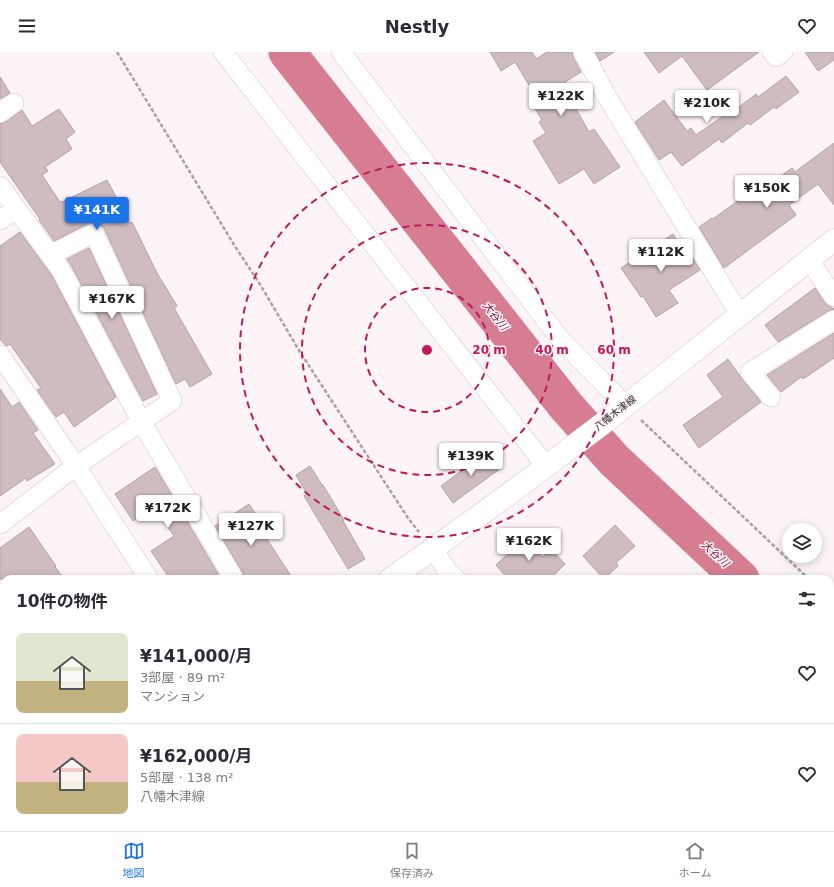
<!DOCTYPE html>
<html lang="ja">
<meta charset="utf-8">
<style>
body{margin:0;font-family:"DejaVu Sans","Noto Sans JP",sans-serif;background:#f7f7f7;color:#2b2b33;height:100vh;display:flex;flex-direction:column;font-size:15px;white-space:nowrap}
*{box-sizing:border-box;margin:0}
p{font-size:13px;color:#7c7c81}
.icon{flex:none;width:22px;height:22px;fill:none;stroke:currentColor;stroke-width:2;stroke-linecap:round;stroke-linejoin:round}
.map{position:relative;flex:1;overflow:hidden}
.details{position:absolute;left:0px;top:523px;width:834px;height:256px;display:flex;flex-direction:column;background:#fff;border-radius:12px 12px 0 0;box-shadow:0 2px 10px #0003}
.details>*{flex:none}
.fabs{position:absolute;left:782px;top:471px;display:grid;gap:8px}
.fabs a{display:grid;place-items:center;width:40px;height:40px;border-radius:50%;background:#fff;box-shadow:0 2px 10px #0003;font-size:20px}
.price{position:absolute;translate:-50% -34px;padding:0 9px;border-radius:4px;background:#fff;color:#222;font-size:13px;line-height:26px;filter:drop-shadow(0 1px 2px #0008)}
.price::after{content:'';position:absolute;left:50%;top:24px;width:12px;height:9px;margin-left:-6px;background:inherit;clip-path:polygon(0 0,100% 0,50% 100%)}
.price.on{background:#1a73e8;color:#fff}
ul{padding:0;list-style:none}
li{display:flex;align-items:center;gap:12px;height:100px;padding:0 16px}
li+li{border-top:1px solid #e1e1e2}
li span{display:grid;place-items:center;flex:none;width:112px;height:80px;border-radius:8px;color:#555}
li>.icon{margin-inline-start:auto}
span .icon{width:48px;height:48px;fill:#fffc;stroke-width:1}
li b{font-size:17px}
h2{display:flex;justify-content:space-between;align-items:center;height:48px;padding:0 16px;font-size:17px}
header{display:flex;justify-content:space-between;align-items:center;height:52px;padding:0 16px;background:#fff;font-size:18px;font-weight:700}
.dock{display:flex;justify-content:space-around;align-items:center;height:56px;border-top:1px solid #e1e1e2;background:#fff;font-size:11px;color:#7c7c81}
.dock a{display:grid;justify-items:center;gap:2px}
.dock .on{color:#1a73e8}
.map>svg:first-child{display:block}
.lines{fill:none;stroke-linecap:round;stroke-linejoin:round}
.river{stroke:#d77d92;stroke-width:37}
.building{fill:#cfbcbf;stroke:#b5a2a5}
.street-casing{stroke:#d8c4c8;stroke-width:20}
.primary-casing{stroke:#d8c4c8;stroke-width:23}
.path{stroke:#a9a1a3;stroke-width:2.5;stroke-dasharray:4 2;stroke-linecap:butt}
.street{stroke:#fff;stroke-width:19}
.primary{stroke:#fff;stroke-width:22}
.ring{fill:none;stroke:#c2185b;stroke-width:2;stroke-dasharray:7 5}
.labels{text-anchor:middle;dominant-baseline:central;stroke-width:3;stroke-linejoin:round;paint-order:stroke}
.street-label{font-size:10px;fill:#322a2c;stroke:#fcf4f6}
.water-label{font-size:11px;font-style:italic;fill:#851b40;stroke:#fcf4f6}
.centre{fill:#c2185b;stroke:#fcf4f6;stroke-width:2}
.ring-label{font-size:12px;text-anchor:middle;font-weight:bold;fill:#c2185b;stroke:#fcf4f6;stroke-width:3;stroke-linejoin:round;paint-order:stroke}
</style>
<header><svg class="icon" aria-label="menu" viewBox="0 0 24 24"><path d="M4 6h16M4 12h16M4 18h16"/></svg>Nestly<svg class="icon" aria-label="heart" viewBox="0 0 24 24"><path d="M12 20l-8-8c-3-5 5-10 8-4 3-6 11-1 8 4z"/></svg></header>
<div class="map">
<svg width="834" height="779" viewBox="0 0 834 779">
<rect width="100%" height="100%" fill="#fcf4f6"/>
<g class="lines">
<g class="river">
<path d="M287,0L566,354L614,408L741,527"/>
<path d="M830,609L834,613"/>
</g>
</g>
<g class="building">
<path d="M490,0H532L536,7L547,0H572L573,5L581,20L562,32L589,80L594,77L620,115L594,132L584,117L559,132L533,89L546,81L539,70L542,68L535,56L541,53L515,10L501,19Z"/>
<path d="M595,0H614L600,9Z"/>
<path d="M644,0H759L707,38L682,4L659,21Z"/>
<path d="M805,0H834V8L818,19Z"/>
<path d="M786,24L799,40L776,57L774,55L750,73L748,71L722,91L719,87L682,114L671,100L659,108L635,70L664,48L687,79L691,76L696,83L729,60L730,62L756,42L758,45Z"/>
<path d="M0,25L10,41L0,47Z"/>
<path d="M59,57L75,80L66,87L72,97L45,115L48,119L42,123L60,150L61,149L62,150L107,128L130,171L132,170L157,221L177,254L174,256L212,322L190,335L185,327L176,332L104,176L100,172L94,170L89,171L54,189L39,168L40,167L0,110V72L6,70L22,58L32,74Z"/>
<path d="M834,91V153L818,132L789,153L796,163L724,216L699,175L712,166L713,167L757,135L760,139L792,116L795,120Z"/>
<path d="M20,180L52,224L116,345L74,375L64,360L56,365L37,338L41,336L10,292L6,294L0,287V194Z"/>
<path d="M673,182L678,190L681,188L700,218L669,238L678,251L656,265L643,244L641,245L621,216Z"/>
<path d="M89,196L157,342L143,349L71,213L67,207Z"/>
<path d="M815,236L825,251L834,257L828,259L778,290L765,273Z"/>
<path d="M834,281V306L803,327L801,325L781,340L767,323Z"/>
<path d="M728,307L740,324L742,327L761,350L699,396L683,373L723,345L707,323Z"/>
<path d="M0,337L12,355L19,350L38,378L33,381L55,412L27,429L26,426L0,444Z"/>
<path d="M488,399L501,416L453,451L441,434Z"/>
<path d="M310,414L322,433H323L344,468L343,469L365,507L348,517L304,444L307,442L296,423Z"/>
<path d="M155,415L173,445H172L184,464L221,527H170L151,499L174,484L154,455L133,469L115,442Z"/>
<path d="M249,452L263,473L259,475L293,527H245L243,521L215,474Z"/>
<path d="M615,473L635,494L616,511L618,514L604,527L583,504Z"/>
<path d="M29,475L56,514L55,515L64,527H0V496Z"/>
<path d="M519,480L543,505L551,497L565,512L550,527H508L496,513L513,497L507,491Z"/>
</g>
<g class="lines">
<defs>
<g id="street">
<path d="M223,0L546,414"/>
<path d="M341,0L561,288L625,353"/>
<path d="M583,0L606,43L740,263"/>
<path d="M772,0L776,5L783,0"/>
<path d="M0,61L14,51"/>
<path d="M0,134L61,218L141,369L234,527"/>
<path d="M0,168L16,157"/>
<path d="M809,208L834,245"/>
<path d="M0,303L76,414L149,527"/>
<path d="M771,345L750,320L834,268"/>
<path d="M0,472L76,414L172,349L94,181L50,203"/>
<path d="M433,497L449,521L456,527"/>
<path d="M830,724L831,726L830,727"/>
<path d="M752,775L758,779"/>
<path d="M189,779L194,775"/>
<path d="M681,779L685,775"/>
</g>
<g id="primary">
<path d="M390,527C466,474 541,419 614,363C688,305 761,246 834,188"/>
<path d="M44,779L50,775"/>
</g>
</defs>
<use href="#street" class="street-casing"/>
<use href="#primary" class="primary-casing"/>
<g class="path">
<path d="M117,0L236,196L258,229L300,300L408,466L419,480"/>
<path d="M641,368L809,527"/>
<path d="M830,546L834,550"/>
</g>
<use href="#street" class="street"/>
<use href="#primary" class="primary"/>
</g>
<g class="ring">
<circle cx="427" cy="298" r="62"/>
<circle cx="427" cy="298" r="125"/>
<circle cx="427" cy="298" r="187"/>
</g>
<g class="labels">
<g class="street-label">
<text transform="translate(615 361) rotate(-38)">八幡木津線</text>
</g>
<g class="water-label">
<text transform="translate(495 264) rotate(52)">大谷川</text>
<text transform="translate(715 502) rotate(43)">大谷川</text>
</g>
</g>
<circle cx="427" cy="298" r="6" class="centre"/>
<g class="ring-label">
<text x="489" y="302">20 m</text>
<text x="552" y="302">40 m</text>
<text x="614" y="302">60 m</text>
</g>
</svg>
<div class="fabs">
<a><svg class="icon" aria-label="layers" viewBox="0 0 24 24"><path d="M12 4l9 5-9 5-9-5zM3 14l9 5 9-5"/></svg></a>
</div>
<b class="price" style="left:561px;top:65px">¥122K</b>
<b class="price" style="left:707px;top:72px">¥210K</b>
<b class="price" style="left:767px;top:157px">¥150K</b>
<b class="price on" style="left:97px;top:179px">¥141K</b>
<b class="price" style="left:661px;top:221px">¥112K</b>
<b class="price" style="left:112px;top:268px">¥167K</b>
<b class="price" style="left:471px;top:425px">¥139K</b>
<b class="price" style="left:168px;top:477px">¥172K</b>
<b class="price" style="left:251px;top:495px">¥127K</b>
<b class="price" style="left:529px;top:510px">¥162K</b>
<section class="details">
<h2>10件の物件<svg class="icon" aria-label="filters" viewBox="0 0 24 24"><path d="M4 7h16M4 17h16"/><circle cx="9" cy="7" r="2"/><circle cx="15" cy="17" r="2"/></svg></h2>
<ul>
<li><span style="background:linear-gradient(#dfe7d0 60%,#c2b280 0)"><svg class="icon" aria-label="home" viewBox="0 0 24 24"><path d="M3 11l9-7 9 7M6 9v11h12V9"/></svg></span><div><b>¥141,000/月</b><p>3部屋 · 89 m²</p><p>マンション</p></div><svg class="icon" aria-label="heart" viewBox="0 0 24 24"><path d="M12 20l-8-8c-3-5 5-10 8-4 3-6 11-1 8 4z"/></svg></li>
<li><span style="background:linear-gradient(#f6c9c9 60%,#c2b280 0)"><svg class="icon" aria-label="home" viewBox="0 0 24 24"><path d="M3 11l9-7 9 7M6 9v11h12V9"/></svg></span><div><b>¥162,000/月</b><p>5部屋 · 138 m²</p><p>八幡木津線</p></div><svg class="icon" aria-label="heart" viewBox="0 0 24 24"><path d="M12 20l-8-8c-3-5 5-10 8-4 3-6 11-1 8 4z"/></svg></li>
</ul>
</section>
</div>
<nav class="dock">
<a class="on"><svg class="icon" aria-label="map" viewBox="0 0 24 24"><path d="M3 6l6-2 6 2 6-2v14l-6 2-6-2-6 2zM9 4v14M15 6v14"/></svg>地図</a>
<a><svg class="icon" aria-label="saved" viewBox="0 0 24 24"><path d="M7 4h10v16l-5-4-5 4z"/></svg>保存済み</a>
<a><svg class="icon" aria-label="home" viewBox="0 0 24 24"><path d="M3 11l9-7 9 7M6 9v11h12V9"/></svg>ホーム</a>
</nav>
